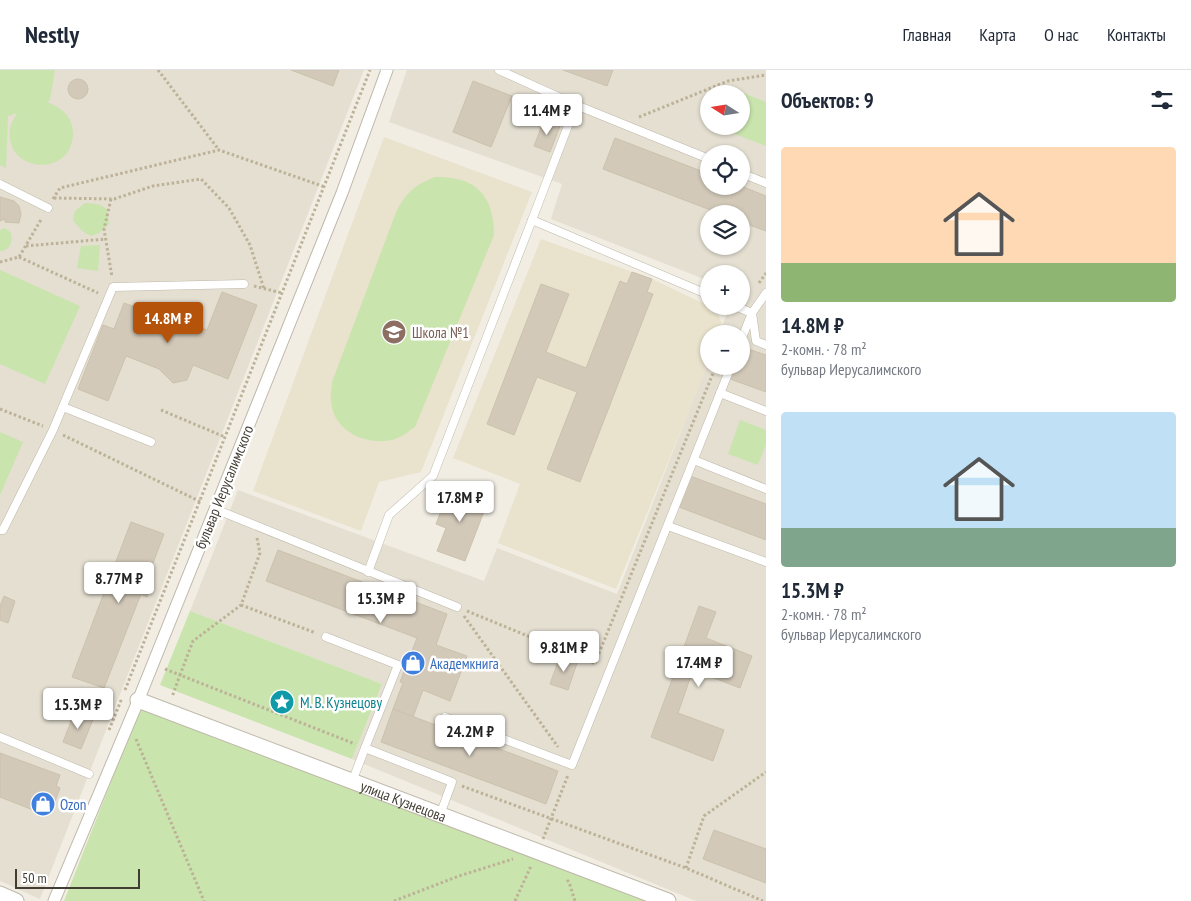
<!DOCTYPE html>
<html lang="ru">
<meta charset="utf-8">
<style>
body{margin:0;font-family:"PT Sans Narrow",sans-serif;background:#f2f2f3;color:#1f2937;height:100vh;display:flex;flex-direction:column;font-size:19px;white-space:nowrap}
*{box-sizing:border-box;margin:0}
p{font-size:16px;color:#747a83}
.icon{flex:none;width:28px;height:28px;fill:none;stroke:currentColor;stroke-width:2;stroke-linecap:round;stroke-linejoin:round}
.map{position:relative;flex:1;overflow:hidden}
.panel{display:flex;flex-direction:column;background:#fff;width:425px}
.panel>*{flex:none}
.needle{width:32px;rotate:282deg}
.fabs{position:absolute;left:700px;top:15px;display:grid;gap:10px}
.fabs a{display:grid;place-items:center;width:50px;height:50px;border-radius:50%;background:#fff;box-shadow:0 1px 4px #0004;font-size:25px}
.scale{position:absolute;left:15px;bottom:12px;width:125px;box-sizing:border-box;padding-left:5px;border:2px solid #423d33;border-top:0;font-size:14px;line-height:18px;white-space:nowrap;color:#423d33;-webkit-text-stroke:4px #fff;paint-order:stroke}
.price{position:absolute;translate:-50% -42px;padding:0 11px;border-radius:5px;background:#fff;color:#222;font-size:16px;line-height:32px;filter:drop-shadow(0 1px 2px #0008)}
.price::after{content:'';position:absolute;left:50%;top:30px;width:15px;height:11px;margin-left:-8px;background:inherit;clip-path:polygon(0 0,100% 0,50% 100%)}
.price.on{background:#b45309;color:#fff}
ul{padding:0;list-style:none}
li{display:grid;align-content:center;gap:10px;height:265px;padding:0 15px}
li span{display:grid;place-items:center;height:155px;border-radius:5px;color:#555}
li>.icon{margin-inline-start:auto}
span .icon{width:90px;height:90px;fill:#fffc;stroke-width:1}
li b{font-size:21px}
h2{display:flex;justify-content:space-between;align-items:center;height:60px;padding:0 15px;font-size:21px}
header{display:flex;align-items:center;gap:30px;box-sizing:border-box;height:70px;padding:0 25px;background:#fff;border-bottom:1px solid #e0e1e3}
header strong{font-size:24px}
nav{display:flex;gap:28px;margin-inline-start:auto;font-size:18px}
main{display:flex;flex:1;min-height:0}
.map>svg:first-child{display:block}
.residential{fill:#e4dfd1;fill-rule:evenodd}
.education{fill:#e9e2cd}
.green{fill:#c9e4ad}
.building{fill:#d2c9b9;stroke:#ccc1ac}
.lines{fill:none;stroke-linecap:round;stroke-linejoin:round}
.service-casing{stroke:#beb8a9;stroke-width:9}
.pedestrian-casing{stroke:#beb8a9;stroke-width:13}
.minor-casing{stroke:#beb8a9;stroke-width:17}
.path{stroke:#bdb198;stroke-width:3;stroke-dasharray:2.5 2.5;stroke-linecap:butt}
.service{stroke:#fff;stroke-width:8}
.pedestrian{stroke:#fff;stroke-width:11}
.minor{stroke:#fff;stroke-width:15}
.labels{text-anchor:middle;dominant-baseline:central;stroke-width:5;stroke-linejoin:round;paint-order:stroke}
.education-label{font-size:15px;fill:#785e54;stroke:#fff;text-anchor:start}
.street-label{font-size:15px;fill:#423d33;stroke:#fff}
.shop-label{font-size:15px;fill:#366cbe;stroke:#fff;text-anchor:start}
.culture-label{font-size:15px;fill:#0d838f;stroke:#fff;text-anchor:start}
</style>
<header>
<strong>Nestly</strong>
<nav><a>Главная</a><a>Карта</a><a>О нас</a><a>Контакты</a></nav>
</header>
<main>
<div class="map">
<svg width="766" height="831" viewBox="0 0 766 831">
<rect width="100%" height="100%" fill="#f1ede3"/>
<g class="residential">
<path d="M0,0H364L40,829L0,811Z"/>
<path d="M407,0H766V831H696L352,689L382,614L190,541L238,420L484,511L497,478L617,524L709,290V296H741V264H719L730,236H741V204H709V211L551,149L562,114L389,52ZM709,24H741V56H709ZM709,84H741V116H709ZM709,144H741V176H709Z"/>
</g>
<g class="education">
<path d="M384,67L532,122L421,402L379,412L361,461L253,421Z"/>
<path d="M541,169L652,209L717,240L723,258L720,264H709V292L616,519L498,473L520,414L453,388Z"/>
</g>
<g class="green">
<path d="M0,0H55L50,30L47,32C60,37 72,45 73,62C74,108 5,104 10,60C10,53 15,48 17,43L8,46L6,98L0,95Z"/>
<path d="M731,18L766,32V76L717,57L741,56V24H729Z"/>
<path d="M435,107C475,106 494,125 494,165L415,357C409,361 402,367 395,369C368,377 333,362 331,331C330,325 332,318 332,312L397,140C408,121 415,115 435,107Z"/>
<path d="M85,133L98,134L107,139L109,154L99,163L91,166L82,161L73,150L75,141Z"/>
<path d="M5,158L11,163C13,171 10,181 0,181V160Z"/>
<path d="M100,175L98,201L77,198L81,176Z"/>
<path d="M0,200L80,236L45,314L0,294Z"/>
<path d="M740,350L766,360V374L758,395L728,384Z"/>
<path d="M0,362L23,372L0,425Z"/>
<path d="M190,541L382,614L352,689L160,615Z"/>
<path d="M136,636L652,831H64L132,659Z"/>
</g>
<g class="building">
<path d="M291,0H339L333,16Z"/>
<path d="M563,0H613L607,16Z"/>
<circle cx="78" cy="19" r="10"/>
<path d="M473,11L512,26L491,77L453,62Z"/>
<path d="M544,50L560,56L550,82L534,76Z"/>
<path d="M615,68L709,104V116H741L766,126V161L741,152V144H721L603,99Z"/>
<path d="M0,127L14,131L19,136L21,144L19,153L5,152V149L0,151Z"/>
<path d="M632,202L652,209L647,222L653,224L580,412L547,399L577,322L537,307L514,365L487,354L541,214L569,224L546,282L586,298L620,211L627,214Z"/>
<path d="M222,222L257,235L228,309L193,295L187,310L173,313L159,299L126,286L108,331L78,319L103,255L114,259L124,233L143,240L144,236L207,260Z"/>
<path d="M742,277L766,285V322L730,309L735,296H741Z"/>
<path d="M690,406L766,434V470L679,437Z"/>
<path d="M450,417L488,431L465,491L437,481L446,458L436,454Z"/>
<path d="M131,452L164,464L147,509L153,511L147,527L141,524L104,618L72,607Z"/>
<path d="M278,480L447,544L436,575L467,586L450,631L423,620L413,647L393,639L403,613L400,612L417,568L266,511Z"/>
<path d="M4,526L15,531L8,553L0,550V536Z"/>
<path d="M699,536L716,542L706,568L752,586L740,618L693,600L678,643L724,660L713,691L651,667Z"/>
<path d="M560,586L577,593L568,620L550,614Z"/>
<path d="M393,639L558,701L546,734L381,672Z"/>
<path d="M75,641L94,647L81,679L63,672Z"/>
<path d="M0,683L60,705L56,716L60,718L54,734L50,733L46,745L0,727Z"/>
<path d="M714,760L766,779V813L703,789Z"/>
</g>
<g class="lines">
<defs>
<g id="service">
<path d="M499,0L576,35L532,150L709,225"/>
<path d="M576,35L709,89"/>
<path d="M741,103L766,113"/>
<path d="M0,114L48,138"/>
<path d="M735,236L752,243L756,271L766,275"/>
<path d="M741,270L752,243L766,223"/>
<path d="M720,323L766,341"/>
<path d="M63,337L151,372"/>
<path d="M694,390L766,419"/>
<path d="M215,439L457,537"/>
<path d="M668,456L766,492"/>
<path d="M0,460H3L53,360L113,217L244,214"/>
<path d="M368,502L389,445L433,406L532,150"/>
<path d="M326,567L398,595L365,678L452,712L440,745"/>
<path d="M445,647L572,695L731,296"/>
<path d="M0,667L89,704"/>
<path d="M352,712L365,678"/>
</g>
<path id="pedestrian" d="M54,831L136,636L342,123L387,0"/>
<g id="minor">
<path id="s1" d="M138,630L668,831"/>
<path d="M0,824L16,831"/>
</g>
</defs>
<use href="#service" class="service-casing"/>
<use href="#pedestrian" class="pedestrian-casing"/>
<use href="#minor" class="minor-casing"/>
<g class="path">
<path d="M158,0L219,80"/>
<path d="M639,47L728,11L766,5"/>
<path d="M54,128L114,129L153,116L201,109L229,138L250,175L264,219"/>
<path d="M53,129L60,118L219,80L325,117"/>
<path d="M111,129L104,159L112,207"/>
<path d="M26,176L106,169"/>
<path d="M19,187L98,223"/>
<path d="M0,192L19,187L42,148"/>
<path d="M759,213L766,203"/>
<path d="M254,216L282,223"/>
<path d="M0,339L43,356"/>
<path d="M161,340L225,367"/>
<path d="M63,365L201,432"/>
<path d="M257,468L260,483L241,535L193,571L180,605L355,674"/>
<path d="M241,535L316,563"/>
<path d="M467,541L596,594"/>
<path d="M464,546L558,677"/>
<path d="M595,593L716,296"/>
<path d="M165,599L180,605L172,627"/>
<path d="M125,620L370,0"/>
<path d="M109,660L122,628"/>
<path d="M136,669L204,831"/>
<path d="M462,716L686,798L763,831"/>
<path d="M543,769L568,705"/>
<path d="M686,798L704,746L766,702"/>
<path d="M567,810L569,812L575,831"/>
<path d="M394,831L459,806L513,789"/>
<path d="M515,831L531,796"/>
</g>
<use href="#service" class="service"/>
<use href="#pedestrian" class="pedestrian"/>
<use href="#minor" class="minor"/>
</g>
<defs>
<symbol id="school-disc" viewBox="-11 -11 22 22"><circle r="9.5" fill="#8d6e63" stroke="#fff"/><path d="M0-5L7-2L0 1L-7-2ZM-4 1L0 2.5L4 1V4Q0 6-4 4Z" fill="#fff"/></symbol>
<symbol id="shop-disc" viewBox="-11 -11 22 22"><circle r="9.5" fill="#3f7fe0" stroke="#fff"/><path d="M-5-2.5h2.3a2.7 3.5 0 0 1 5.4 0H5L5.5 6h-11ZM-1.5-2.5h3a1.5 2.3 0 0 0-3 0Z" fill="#fff"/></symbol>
<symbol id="sight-disc" viewBox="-11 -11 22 22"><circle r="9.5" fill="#0f9aa8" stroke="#fff"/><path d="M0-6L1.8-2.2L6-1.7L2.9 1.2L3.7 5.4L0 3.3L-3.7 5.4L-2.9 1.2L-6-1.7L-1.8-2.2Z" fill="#fff"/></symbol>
</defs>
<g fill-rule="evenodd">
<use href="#school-disc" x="380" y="248" width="28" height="28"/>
<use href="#shop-disc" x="399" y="579" width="28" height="28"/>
<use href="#sight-disc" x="268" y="618" width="28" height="28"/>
<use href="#shop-disc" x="29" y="720" width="28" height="28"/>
</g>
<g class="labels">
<g class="education-label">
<text x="412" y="262">Школа №1</text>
</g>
<g class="street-label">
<text transform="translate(224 417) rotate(-68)">бульвар Иерусалимского</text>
<text stroke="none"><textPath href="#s1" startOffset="284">улица Кузнецова</textPath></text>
</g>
<g class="shop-label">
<text x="430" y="593">Академкнига</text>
<text x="60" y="734">Ozon</text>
</g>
<g class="culture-label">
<text x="300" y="632">М. В. Кузнецову</text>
</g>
</g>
</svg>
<div class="fabs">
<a><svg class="needle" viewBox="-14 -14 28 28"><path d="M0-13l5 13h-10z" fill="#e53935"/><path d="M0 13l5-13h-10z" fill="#747a83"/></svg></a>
<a><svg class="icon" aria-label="locate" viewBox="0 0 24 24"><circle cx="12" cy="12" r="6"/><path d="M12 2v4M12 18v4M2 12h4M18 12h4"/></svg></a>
<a><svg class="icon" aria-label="layers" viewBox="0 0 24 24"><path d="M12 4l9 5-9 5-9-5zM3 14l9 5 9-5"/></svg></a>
<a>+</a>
<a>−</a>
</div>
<div class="scale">50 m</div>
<b class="price" style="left:547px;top:66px">11.4M ₽</b>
<b class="price on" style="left:168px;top:274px">14.8M ₽</b>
<b class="price" style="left:460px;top:453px">17.8M ₽</b>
<b class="price" style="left:119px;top:534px">8.77M ₽</b>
<b class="price" style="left:381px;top:554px">15.3M ₽</b>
<b class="price" style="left:564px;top:603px">9.81M ₽</b>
<b class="price" style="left:699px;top:618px">17.4M ₽</b>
<b class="price" style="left:78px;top:660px">15.3M ₽</b>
<b class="price" style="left:470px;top:687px">24.2M ₽</b>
</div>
<section class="panel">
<h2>Объектов: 9<svg class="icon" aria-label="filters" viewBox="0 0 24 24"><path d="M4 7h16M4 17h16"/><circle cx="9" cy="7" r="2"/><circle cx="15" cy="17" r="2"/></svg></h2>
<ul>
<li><span style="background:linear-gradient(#ffd9b3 75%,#8fb573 0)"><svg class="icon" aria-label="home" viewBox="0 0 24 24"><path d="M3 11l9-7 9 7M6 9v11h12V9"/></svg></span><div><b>14.8M ₽</b><p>2-комн. · 78 m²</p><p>бульвар Иерусалимского</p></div></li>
<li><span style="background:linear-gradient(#bfe0f5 75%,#7fa58c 0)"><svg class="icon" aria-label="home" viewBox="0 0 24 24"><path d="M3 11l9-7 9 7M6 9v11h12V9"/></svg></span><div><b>15.3M ₽</b><p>2-комн. · 78 m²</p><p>бульвар Иерусалимского</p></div></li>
</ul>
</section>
</main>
